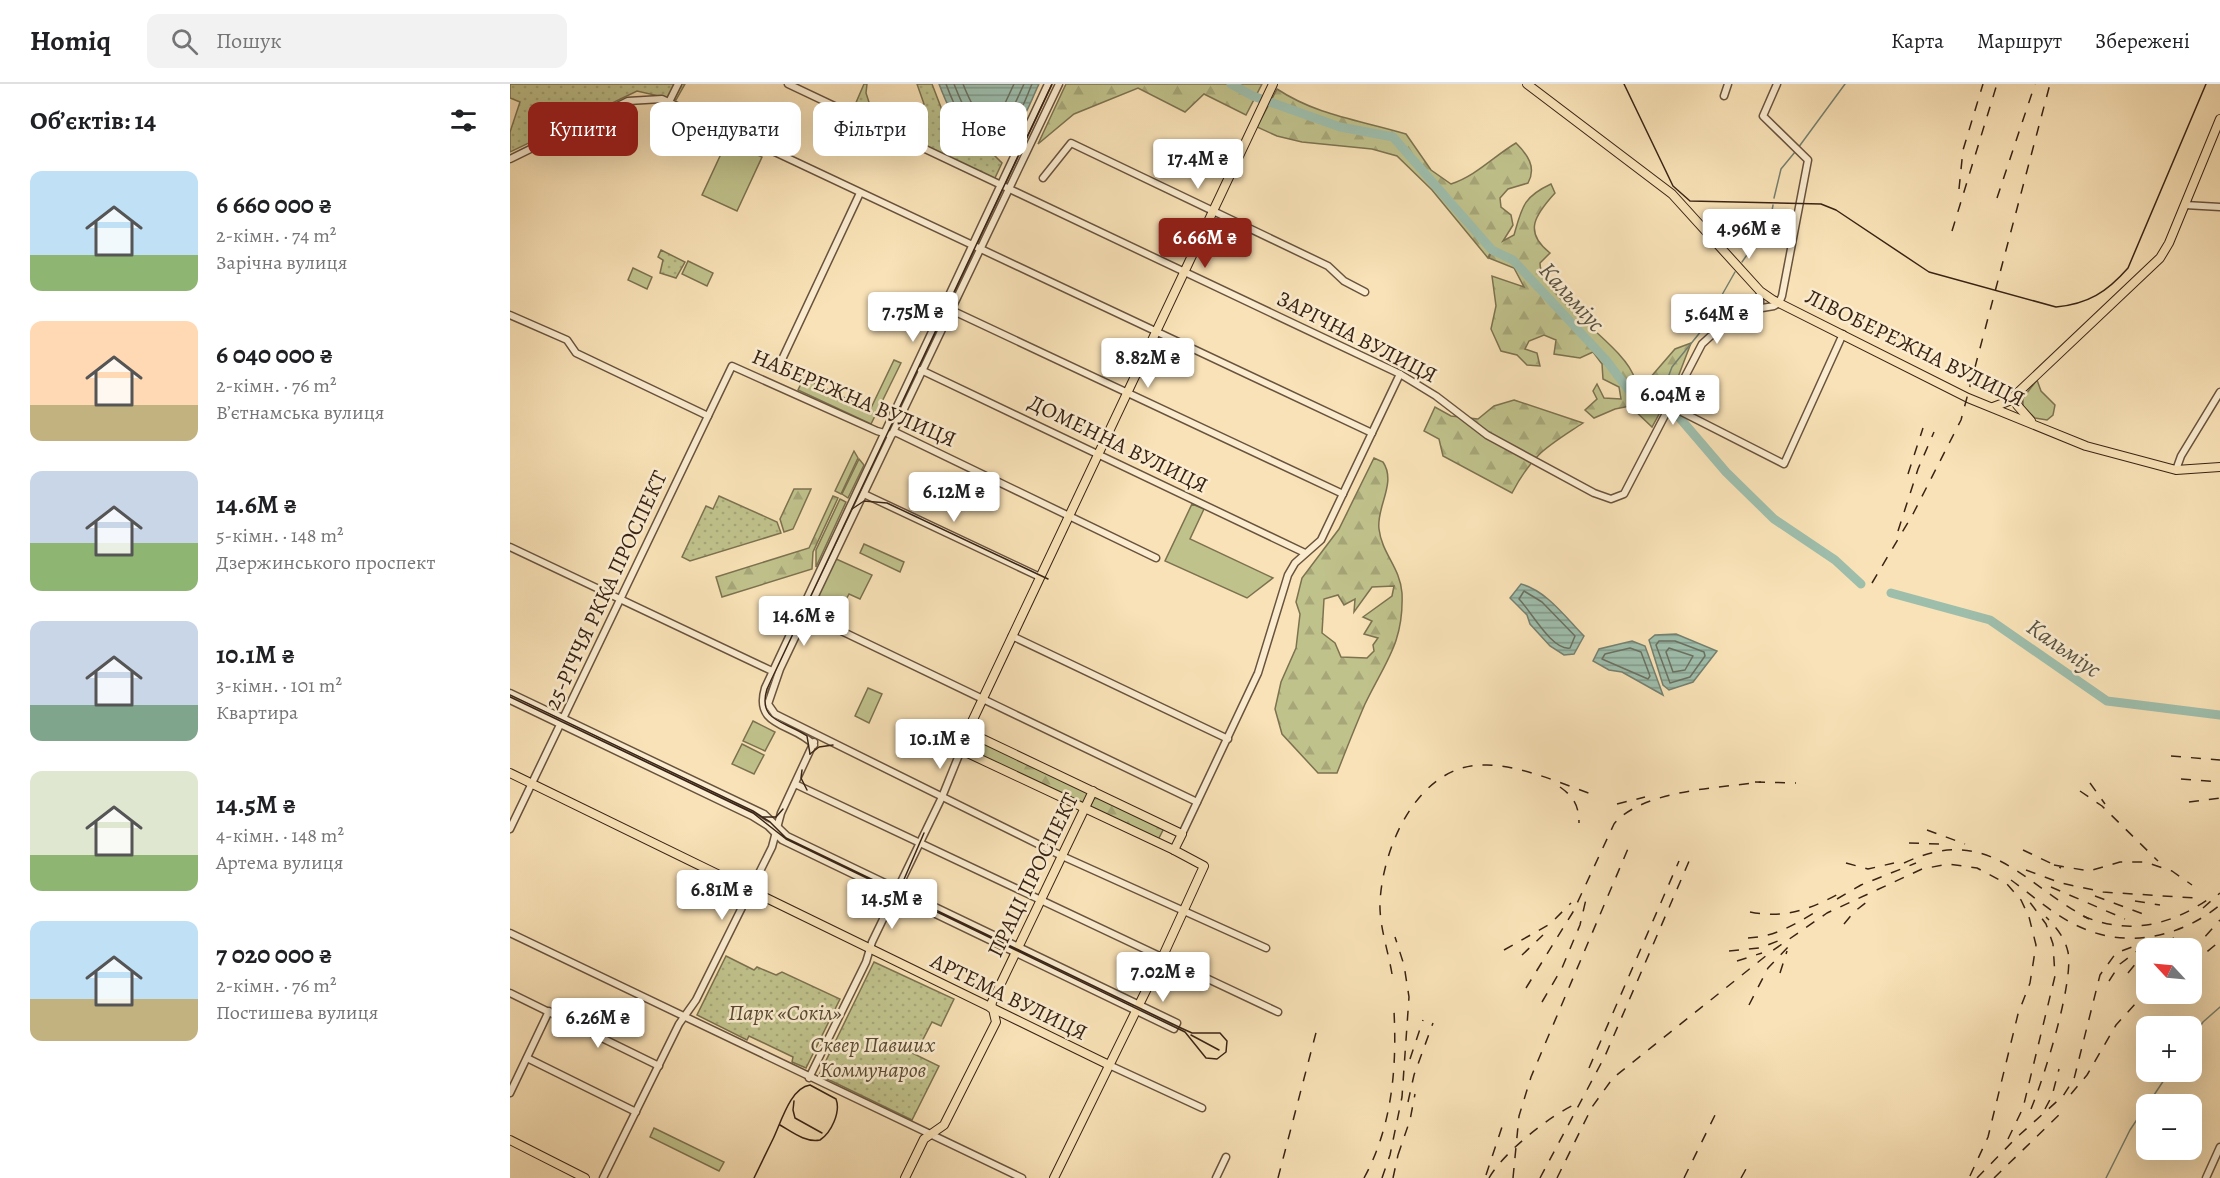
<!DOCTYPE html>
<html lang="uk">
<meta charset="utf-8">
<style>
body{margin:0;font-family:Alegreya,serif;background:#f2f2f2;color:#202124;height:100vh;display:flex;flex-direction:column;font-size:22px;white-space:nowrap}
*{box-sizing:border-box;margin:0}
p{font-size:20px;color:#757577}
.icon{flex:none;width:33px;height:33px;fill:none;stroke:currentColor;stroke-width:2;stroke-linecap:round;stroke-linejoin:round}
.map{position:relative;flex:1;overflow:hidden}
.sheet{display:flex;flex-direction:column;background:#fff;width:510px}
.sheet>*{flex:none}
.banner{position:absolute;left:18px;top:18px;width:570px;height:54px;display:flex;gap:12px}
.needle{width:39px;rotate:296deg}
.fabs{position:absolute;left:1626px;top:854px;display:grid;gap:12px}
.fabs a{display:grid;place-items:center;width:66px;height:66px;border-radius:12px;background:#fff;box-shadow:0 6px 24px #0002;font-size:30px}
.price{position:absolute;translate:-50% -51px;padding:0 14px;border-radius:6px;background:#fff;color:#222;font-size:20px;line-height:39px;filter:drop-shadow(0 2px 3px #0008)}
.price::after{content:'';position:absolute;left:50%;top:36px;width:18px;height:14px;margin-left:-9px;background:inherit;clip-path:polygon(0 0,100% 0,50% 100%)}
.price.active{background:#8f2418;color:#fff}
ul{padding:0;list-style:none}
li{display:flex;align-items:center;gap:18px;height:150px;padding:0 30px}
li span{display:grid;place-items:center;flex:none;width:168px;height:120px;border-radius:12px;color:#555}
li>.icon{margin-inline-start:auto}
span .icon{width:72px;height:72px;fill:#fffc;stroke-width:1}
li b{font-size:26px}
h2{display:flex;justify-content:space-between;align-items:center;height:72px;padding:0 30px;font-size:26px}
.chip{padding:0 21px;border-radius:12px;background:#fff;box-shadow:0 6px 24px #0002;font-size:21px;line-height:54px}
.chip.active{background:#8f2418;color:#fff}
header{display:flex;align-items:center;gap:36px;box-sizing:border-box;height:84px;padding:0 30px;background:#fff;border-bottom:2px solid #e0e0e0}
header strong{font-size:28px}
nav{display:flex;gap:33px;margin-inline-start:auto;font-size:21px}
.search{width:420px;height:54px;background:#f2f2f2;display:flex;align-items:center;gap:15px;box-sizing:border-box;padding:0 21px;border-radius:12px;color:#757577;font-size:22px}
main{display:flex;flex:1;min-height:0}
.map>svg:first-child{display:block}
.grass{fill:#c0c28c;stroke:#7c7250;stroke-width:1.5}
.forest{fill:url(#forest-firs);stroke:#7c7250;stroke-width:1.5;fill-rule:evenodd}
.park{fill:url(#park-dots);stroke:#7c7250;stroke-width:1.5}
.water{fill:url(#water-rules);stroke:#758070;stroke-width:1.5}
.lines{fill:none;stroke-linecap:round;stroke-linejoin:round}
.shore{stroke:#6b7060;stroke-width:1.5}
.stream{stroke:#758070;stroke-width:1.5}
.river{stroke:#9ebeac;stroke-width:9}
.minor-casing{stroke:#68533e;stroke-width:9}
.major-casing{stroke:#382315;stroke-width:10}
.minor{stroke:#fbecd0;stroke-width:6}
.major{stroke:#f9e2b7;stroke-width:8}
.tram{stroke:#382315;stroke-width:1.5}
.rail{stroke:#382315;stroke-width:1.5;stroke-dasharray:10 10;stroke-linecap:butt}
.labels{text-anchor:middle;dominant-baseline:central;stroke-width:5;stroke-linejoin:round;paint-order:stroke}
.street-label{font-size:22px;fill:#382315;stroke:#fbecd0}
.park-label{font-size:22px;font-style:italic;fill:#5a4b33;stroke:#fbecd0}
.water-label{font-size:24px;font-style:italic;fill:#575242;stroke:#fbecd0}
</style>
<header>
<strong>Homiq</strong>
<div class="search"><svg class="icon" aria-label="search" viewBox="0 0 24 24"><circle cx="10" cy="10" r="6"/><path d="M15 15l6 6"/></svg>Пошук</div>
<nav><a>Карта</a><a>Маршрут</a><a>Збережені</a></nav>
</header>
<main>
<section class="sheet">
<h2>Об’єктів: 14<svg class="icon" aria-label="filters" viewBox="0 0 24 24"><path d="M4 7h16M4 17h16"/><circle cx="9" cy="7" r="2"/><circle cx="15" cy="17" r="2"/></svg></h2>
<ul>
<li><span style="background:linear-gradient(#bfe0f5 70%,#8fb573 0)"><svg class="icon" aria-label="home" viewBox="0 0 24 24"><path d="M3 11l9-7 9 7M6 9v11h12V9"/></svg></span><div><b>6 660 000 ₴</b><p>2-кімн. · 74 m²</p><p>Зарічна вулиця</p></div></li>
<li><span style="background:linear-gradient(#ffd9b3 70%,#c2b280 0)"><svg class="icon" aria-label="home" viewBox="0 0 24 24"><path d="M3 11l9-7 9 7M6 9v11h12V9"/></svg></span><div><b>6 040 000 ₴</b><p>2-кімн. · 76 m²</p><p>В’єтнамська вулиця</p></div></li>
<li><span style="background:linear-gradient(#c9d6e8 60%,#8fb573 0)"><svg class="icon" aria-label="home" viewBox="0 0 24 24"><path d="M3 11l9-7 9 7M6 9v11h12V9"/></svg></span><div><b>14.6M ₴</b><p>5-кімн. · 148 m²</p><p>Дзержинського проспект</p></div></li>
<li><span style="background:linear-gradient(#c9d6e8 70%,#7fa58c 0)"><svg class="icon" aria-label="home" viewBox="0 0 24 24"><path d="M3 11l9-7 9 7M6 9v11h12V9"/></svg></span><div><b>10.1M ₴</b><p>3-кімн. · 101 m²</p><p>Квартира</p></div></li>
<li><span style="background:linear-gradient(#dfe7d0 70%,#8fb573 0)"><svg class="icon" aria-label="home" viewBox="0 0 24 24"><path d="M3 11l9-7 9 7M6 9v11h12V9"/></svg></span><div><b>14.5M ₴</b><p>4-кімн. · 148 m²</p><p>Артема вулиця</p></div></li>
<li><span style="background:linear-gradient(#bfe0f5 65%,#c2b280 0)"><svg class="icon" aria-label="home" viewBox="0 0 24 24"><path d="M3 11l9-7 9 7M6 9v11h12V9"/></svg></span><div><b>7 020 000 ₴</b><p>2-кімн. · 76 m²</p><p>Постишева вулиця</p></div></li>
</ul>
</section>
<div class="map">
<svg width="1710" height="1094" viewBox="0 0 1710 1094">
<defs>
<pattern id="forest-firs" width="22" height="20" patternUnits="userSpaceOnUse" patternTransform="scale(1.5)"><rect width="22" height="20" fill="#c0c28c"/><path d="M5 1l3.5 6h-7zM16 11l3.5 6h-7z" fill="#a6a678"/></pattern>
<pattern id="park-dots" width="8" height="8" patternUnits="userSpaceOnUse" patternTransform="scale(1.5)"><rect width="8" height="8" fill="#c0c28c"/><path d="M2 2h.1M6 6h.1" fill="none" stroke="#a6a678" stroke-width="1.8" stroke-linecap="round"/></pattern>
<pattern id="water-rules" width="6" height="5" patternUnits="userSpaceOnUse" patternTransform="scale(1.5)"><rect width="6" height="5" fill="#9ebeac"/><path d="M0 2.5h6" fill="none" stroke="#829a8b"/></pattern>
</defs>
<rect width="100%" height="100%" fill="#f9e2b7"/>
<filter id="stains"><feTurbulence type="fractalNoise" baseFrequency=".00333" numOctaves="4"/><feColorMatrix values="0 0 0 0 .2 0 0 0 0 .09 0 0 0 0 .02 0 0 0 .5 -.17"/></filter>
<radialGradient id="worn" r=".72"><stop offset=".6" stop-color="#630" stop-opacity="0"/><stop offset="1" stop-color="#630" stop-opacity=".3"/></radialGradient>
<g class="grass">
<path d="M217,57L252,73L227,127L192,111Z"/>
<path d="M178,177L203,189L197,202L172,190Z"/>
<path d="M123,184L142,193L137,205L118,196Z"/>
<path d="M384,276L391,279L361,340L288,306L294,294L360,326Z"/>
<path d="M1527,296L1531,307L1545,321L1543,331L1537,336L1525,334L1513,323V314Z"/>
<path d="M344,367L348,374L331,410L325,407Z"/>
<path d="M349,375L354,381L338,414L332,410Z"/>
<path d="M330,415L336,418L306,483V466Z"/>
<path d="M682,420L694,425L680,455L763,494L737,514L655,477Z"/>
<path d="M354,460L394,478L390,488L350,469Z"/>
<path d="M324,474L362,491L350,515L339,510L332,523L307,511Z"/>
<path d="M358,604L372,610L359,639L345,632Z"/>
<path d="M243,637L265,648L255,667L233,657Z"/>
<path d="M232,660L254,671L244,690L222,680Z"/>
<path d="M144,1044L214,1078L209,1087L140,1053Z"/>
</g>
<g class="forest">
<path d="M556,0H752L736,31L694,10L675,28L628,4L564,30L528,60Z"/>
<path d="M767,5C808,32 850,36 896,50L921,86L941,100C966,92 984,72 1006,59C1017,70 1027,83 1018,99L998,105L990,114L991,123L1001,131L1003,141L993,157L1004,151C1012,123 1013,113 1041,100L1045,109C1025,131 1013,148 1040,169L1030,179C1030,214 1117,261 1125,296L1139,295L1165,265L1181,259L1165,301L1142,343L1120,322L1105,325L1084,334L1075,326L1087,315L1083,307L1087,300L1094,314L1111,315L1109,303L1093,295L1092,280L1083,268L1070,274L1044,270L1046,256L1034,251L1019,257L1015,265L1027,269L1030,282L1017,281L1007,271L991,267L981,245L986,222L982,192L1014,203L1004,184L979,174L982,165L978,174L922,106L887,72L862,65L792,58L767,52L747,43Z"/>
<path d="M1004,316L1073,339C1037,363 1023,369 1002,409L933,372L929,355L914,347L925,323L941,332L968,335L984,322Z"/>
<path d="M864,374L873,378C887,399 866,423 869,445C872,470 890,483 892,509C894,559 875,578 855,620C845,643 836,666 827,689H808L772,650L765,625L771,598L786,564L790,530L786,518L792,494L829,445ZM884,502L882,512L853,533L862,537L854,550L868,554L863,561L864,567L857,574L831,573L825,559L812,549L814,515L828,511L834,521L845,515L844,528L862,503Z"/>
<path d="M284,405H301L283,445L274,448L270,435Z"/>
<path d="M323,412L328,414L303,468L302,485L212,513L206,493L299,464Z"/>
<path d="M463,653L579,708L573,721L458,666Z"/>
<path d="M585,712L654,744L648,756L580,723Z"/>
</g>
<g class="park">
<path d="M0,0H175L166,16L127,7L0,68V48L10,18L0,14Z"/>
<path d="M354,0H357L356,9L365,37L414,20L407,0H422L437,39L445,47L477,64L492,79L484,96L342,28Z"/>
<path d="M151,166L175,178L166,194L150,189L153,176L148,173Z"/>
<path d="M209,412L267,438L271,449L180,477L172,473L196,422L203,425Z"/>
<path d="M216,872L244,886L247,883L266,891L272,888L330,915L296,984L282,978L283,973L239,952L237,956L187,931Z"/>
<path d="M364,878L444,915L431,942L422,938L410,961L407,960L402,969L429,982L402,1036L309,991Z"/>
</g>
<g class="water">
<path d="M429,0H529C515,29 511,53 477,61C447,46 441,31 429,0Z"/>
<path d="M1011,500C1037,507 1056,534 1074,552L1064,570L1054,571L1040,562L1020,540L1017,531L1000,514Z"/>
<path d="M1166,550L1207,567L1183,598L1159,606L1153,601L1139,556L1145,551Z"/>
<path d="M1122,557L1135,562L1153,611L1112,588L1099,586L1083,577L1089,565Z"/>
</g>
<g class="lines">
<g class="shore">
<path d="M436,0C445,24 453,44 478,54C506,48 512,23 522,0"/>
<path d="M444,0C452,20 458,38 479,46L497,37L514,0"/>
<path d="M453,0C459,15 465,30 480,37L490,30L504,0"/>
<path d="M1014,507L1032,518L1065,552L1060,564C1042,567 1021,527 1009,515Z"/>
<path d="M1149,557H1165L1194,568L1195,572L1180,593L1160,599L1146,561Z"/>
<path d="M1120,564L1131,568L1140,592L1138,595L1092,575L1095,570Z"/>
<path d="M1159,564L1183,572L1175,586L1163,588L1156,568Z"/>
</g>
<g class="stream">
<path d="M1288,64L1335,0"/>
<path d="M1264,114L1271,85L1285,68"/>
<path d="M1232,178L1260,138L1263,121"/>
<path d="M1147,322L1162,283L1192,246L1225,188"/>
<path d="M1682,955L1693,938L1710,923"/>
<path d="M1638,1020L1660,987"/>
<path d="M1596,1094L1620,1046L1636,1022"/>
</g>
<g class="river">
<path d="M721,0L743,12L830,43L883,53L982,166L1003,176L1096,276L1121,309L1168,332L1216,388L1264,435L1325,476L1351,500"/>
<path d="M1381,509L1480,536L1597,617L1710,631"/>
</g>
<defs>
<g id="minor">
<path d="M278,0L890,290L926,312L977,351L1084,409L1101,415L1114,410L1192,260L1216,238L1246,225L1264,222L1269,219L1272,212L1298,76L1253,32L1267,0"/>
<path d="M549,0L270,585L258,620L265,630L552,772L756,864"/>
<path d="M1214,12L1218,0"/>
<path d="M159,18L168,0"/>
<path d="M0,75L118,17L152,15L862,349"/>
<path d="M533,94L561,59L818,182L834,197L855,208"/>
<path d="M1675,121L1710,123"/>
<path d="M439,225L833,410"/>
<path d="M1246,225L1250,220V207"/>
<path d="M0,231L57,256L66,269L198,332"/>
<path d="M268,284L350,109"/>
<path d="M411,286L795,469"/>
<path d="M1160,322L1274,380L1333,250"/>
<path d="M1666,386L1671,372L1710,308"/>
<path d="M354,410L530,493"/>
<path d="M0,463L262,587"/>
<path d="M296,530L687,718"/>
<path d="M502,552L718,655"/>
<path d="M0,609L254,730L277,752L302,764L667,939L664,945L272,756L258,742L242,732L0,616"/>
<path d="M304,661C284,639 243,644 255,604L538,0"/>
<path d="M285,700L768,928"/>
<path d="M0,745L222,282L367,347L381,351L385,348L646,474"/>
<path d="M672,750L748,589L778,491L785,479L811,456L890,290"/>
<path d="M0,849L512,1094"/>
<path d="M0,909L149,982"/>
<path d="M17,974L126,1028"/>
<path d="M599,981L692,1024"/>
<path d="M299,994L356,878L362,858L432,713L451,666"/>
<path d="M0,1009L39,927"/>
<path d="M93,1094L169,940L186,916L262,763L271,729L304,658"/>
<path d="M706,1094L716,1073"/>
<path d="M1696,1094L1710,1063"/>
</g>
<g id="major">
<path d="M1017,0L1162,110L1250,207L1263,216L1458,314L1576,362L1666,386L1710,383"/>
<path d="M1509,308L1507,321L1521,337"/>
<path d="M1483,323L1499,317L1650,174L1659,159L1710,35"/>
<path d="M456,647L672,750L664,766L694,782L652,874L544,1094"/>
<path d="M0,689L599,981"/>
<path d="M664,766L451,666V661L763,0"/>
<path d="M481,924L482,918L583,707"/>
<path d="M0,1056L75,1094"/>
<path d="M395,1094L414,1055L434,1041L486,938L483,925"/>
</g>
</defs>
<use href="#minor" class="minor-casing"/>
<use href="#major" class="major-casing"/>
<use href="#minor" class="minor"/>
<use href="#major" class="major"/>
<g class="tram">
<path d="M1114,0L1163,102L1180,117L1311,120L1326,126L1419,188L1546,223C1578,220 1597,208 1618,184L1696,0"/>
<path d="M342,425L354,417L377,419L538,495"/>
<path d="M0,611L243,727L260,738L276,754L671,944L682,949H710L717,957L716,968L707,975L696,974L675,948L276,755L243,729L0,613"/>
<path d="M300,670L297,652C276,637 247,638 257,605L542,0"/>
<path d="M300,670L309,663L323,661"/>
<path d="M292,686L291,694L297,706"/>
<path d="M253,733H266L273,725"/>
<path d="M399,812L392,800L414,749"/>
<path d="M681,951L709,966"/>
<path d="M284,1017L283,1026L285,1034L312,1049"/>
<path d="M244,1094L263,1055C271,1039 280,1004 300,1001L326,1015C331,1028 321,1049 310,1056C296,1059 282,1048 270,1041H269"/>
</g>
<g class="rail">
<path d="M1449,105L1453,66L1473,0"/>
<path d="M1487,114L1525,0"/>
<path d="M1442,147L1487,0"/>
<path d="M1398,390L1413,344"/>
<path d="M1388,447L1408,385L1424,348"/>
<path d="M1362,499L1403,430L1451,336L1540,0"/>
<path d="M1661,672L1710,676"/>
<path d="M1671,695L1710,698"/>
<path d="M1245,698L1286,699"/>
<path d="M1580,699L1595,720"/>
<path d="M1050,703C1064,713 1069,722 1069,739"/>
<path d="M1570,707L1592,722L1648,777"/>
<path d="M1679,718L1710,714"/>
<path d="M1107,720L1135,713"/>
<path d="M1417,746L1455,760"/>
<path d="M1399,759L1429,760"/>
<path d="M1513,766L1551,784"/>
<path d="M1336,779L1358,785L1384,779"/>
<path d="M1394,779C1479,739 1511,799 1579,835"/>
<path d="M1544,781L1579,787L1610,778H1635L1662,787L1682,801"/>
<path d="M1516,786L1551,799L1593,808L1685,814"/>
<path d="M1501,796C1523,812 1545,832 1570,843C1617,865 1671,853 1710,821"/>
<path d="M1541,803L1615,835"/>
<path d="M1585,812L1633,830"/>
<path d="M1327,815L1351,801L1406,779"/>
<path d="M1625,817L1650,821"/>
<path d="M1693,824L1710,809"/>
<path d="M1240,828C1276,835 1301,825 1332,808"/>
<path d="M1573,832C1617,851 1659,842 1697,816"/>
<path d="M1334,840L1344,828L1363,813"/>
<path d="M1238,854C1263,853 1282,842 1304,829"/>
<path d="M1642,864L1664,854"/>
<path d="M994,866L1040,840L1061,819"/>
<path d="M1219,867L1250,864L1268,857"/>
<path d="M1682,867L1710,836"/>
<path d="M1012,871L1033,851"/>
<path d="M1227,877L1252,869"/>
<path d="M1682,880L1710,857"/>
<path d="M1270,889L1277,867"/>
<path d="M1618,889L1636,867"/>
<path d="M882,890C878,866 869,841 870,818C873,760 910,678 977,681C1014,682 1052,700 1087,712"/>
<path d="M1599,897L1610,880L1631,864"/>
<path d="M1016,904L1063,828L1104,740C1132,706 1209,704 1251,698"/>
<path d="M1032,918L1052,884L1070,841L1077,811"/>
<path d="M1239,921L1258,884L1278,863"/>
<path d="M900,975L913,936"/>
<path d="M1079,984L1169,777"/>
<path d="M1561,1010L1577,991L1606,941L1636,908"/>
<path d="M898,1018L904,991L923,939"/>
<path d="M1521,1025C1534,994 1564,898 1558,868C1555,854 1546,843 1536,833"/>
<path d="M1535,1025L1542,1012L1549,985"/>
<path d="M1498,1055L1513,1024L1545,892L1543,860L1536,840L1516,813"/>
<path d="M888,1071L900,1036L905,1010"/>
<path d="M976,1091L993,1040"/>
<path d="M768,1094L808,941"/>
<path d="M854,1094C882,1043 887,984 884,927"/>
<path d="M872,1094L880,1071L892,1013L899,913L894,881L885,853"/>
<path d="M883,1094L888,1071"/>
<path d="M979,1094C994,1068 1040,1031 1068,1019"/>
<path d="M1003,1094L1009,1032L1021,993L1120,760"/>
<path d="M1030,1094L1095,972L1180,775"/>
<path d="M1047,1094L1082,1023L1103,994L1262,867L1317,829L1412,785L1438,780L1467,784L1497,800L1511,816L1519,833L1526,861L1520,899L1508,930L1478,1053L1459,1094"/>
<path d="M1174,1094L1208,1025"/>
<path d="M1231,1094L1236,1085"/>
<path d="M1467,1094L1506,1054L1553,1012L1564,995L1590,891L1606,869L1633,859"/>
<path d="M1484,1094L1551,1029"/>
</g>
</g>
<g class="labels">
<g class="street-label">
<text transform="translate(847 253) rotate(27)">ЗАРІЧНА ВУЛИЦЯ</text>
<text transform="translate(1405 264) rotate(26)">ЛІВОБЕРЕЖНА ВУЛИЦЯ</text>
<text transform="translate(344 314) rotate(23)">НАБЕРЕЖНА ВУЛИЦЯ</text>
<text transform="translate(608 360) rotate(26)">ДОМЕННА ВУЛИЦЯ</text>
<text transform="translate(96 506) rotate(-65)">25-РІЧЧЯ РККА ПРОСПЕКТ</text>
<text transform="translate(523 791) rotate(-64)">ПРАЦІ ПРОСПЕКТ</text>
<text transform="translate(499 913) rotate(26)">АРТЕМА ВУЛИЦЯ</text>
</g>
<g class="park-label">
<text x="275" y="929">Парк «Сокіл»</text>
<text x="363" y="961">Сквер Павших<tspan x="363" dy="25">Коммунаров</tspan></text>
</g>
<g class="water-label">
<text transform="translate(1062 213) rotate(48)">Кальміус</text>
<text transform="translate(1554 564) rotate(35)">Кальміус</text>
</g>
</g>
<rect width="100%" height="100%" filter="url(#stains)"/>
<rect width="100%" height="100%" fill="url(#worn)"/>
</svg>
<div class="fabs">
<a><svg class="needle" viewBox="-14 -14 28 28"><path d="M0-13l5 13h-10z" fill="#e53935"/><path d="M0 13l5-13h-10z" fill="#757577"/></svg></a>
<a>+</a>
<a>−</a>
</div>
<b class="price" style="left:688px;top:106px">17.4M ₴</b>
<b class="price" style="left:1239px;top:176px">4.96M ₴</b>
<b class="price active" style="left:695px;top:185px">6.66M ₴</b>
<b class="price" style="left:403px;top:259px">7.75M ₴</b>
<b class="price" style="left:1207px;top:261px">5.64M ₴</b>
<b class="price" style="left:638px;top:305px">8.82M ₴</b>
<b class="price" style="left:1163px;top:342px">6.04M ₴</b>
<b class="price" style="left:444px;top:439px">6.12M ₴</b>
<b class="price" style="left:294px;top:563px">14.6M ₴</b>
<b class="price" style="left:430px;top:686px">10.1M ₴</b>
<b class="price" style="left:212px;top:837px">6.81M ₴</b>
<b class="price" style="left:382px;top:846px">14.5M ₴</b>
<b class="price" style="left:653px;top:919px">7.02M ₴</b>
<b class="price" style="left:88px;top:965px">6.26M ₴</b>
<div class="banner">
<a class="chip active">Купити</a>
<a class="chip">Орендувати</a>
<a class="chip">Фільтри</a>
<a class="chip">Нове</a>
</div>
</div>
</main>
